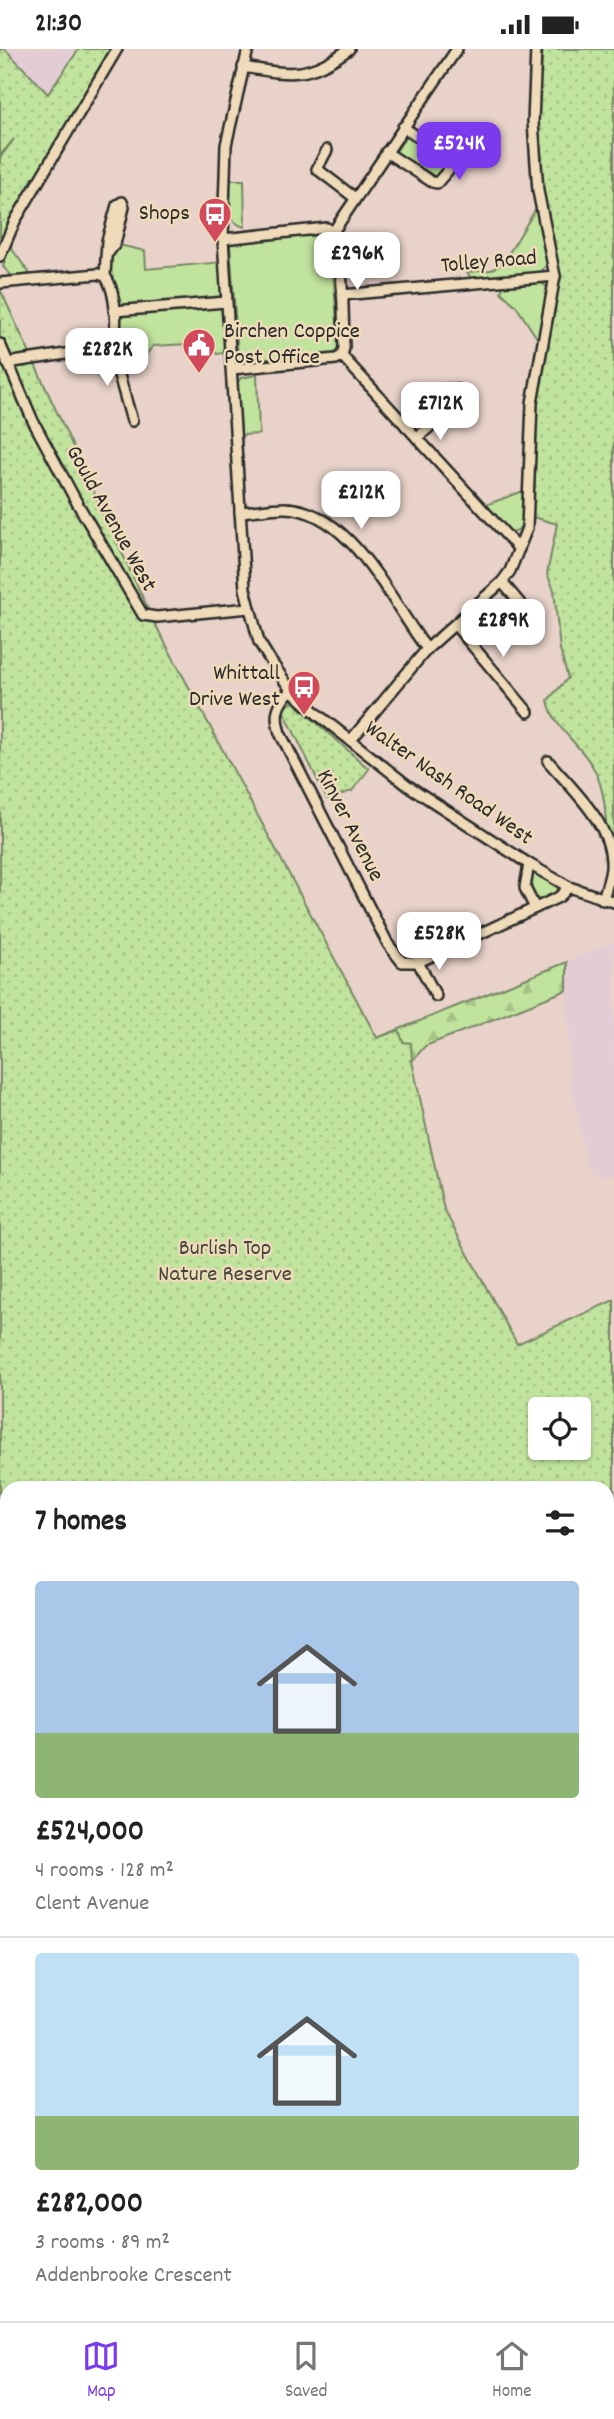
<!DOCTYPE html>
<meta charset="utf-8">
<style>
body{margin:0;font-family:Dekko,sans-serif;background:#f6f6f6;color:#222;height:100vh;display:flex;flex-direction:column;font-size:26px;white-space:nowrap}
*{box-sizing:border-box;margin:0}
p{font-size:23px;color:#767676}
.icon{flex:none;width:38px;height:38px;fill:none;stroke:currentColor;stroke-width:2;stroke-linecap:round;stroke-linejoin:round}
.map{position:relative;flex:1;overflow:hidden}
.sheet{position:absolute;left:0px;top:1432px;width:614px;height:842px;display:flex;flex-direction:column;background:#fff;border-radius:21px 21px 0 0;box-shadow:0 2px 5px #0004}
.sheet>*{flex:none}
.fabs{position:absolute;left:528px;top:1348px;display:grid;gap:14px}
.fabs a{display:grid;place-items:center;width:63px;height:63px;border-radius:7px;background:#fff;box-shadow:0 2px 5px #0004;font-size:35px}
.price{position:absolute;translate:-50% -60px;padding:0 16px;border-radius:14px;background:#fff;color:#222;font-size:23px;line-height:46px;filter:drop-shadow(0 2px 4px #0008)}
.price::after{content:'';position:absolute;left:50%;top:42px;width:21px;height:16px;margin-left:-10px;background:inherit;clip-path:polygon(0 0,100% 0,50% 100%)}
.price.selected{background:#7c3aed;color:#fff}
ul{padding:0;list-style:none}
li{display:grid;align-content:center;gap:14px;height:371px;padding:0 35px}
li+li{border-top:2px solid #e0e0e0}
li span{display:grid;place-items:center;height:217px;border-radius:7px;color:#555}
li>.icon{margin-inline-start:auto}
span .icon{width:126px;height:126px;fill:#fffc;stroke-width:1}
li b{font-size:30px}
h2{display:flex;justify-content:space-between;align-items:center;height:84px;padding:0 35px;font-size:30px}
.status{display:flex;justify-content:space-between;align-items:center;height:49px;padding:0 35px;background:#fff;direction:ltr}
.status svg{height:19px;fill:currentColor}
.menu{display:flex;justify-content:space-around;align-items:center;height:98px;border-top:2px solid #e0e0e0;background:#fff;font-size:19px;color:#767676}
.menu a{display:grid;justify-items:center;gap:4px}
.menu .selected{color:#7c3aed}
.map>svg:first-child{display:block}
.built{fill:#e3ccd4}
.green{fill:#c0e39d;stroke:#768764;stroke-width:2}
.forest{fill:url(#forest-firs);stroke:#768764;stroke-width:2}
.park{fill:url(#park-dots);stroke:#768764;stroke-width:2;fill-rule:evenodd}
.lines{fill:none;stroke-linecap:round;stroke-linejoin:round}
.minor-casing{stroke:#2b2b2b;stroke-width:14}
.minor{stroke:#efdbb9;stroke-width:9}
.labels{text-anchor:middle;dominant-baseline:central;stroke-width:5;stroke-linejoin:round;paint-order:stroke}
.poi-label{font-size:23px;fill:#2b2b2b;stroke:#efdbb9;text-anchor:end}
.street-label{font-size:23px;fill:#2b2b2b;stroke:#efdbb9}
.park-label{font-size:23px;fill:#41473c;stroke:#efdbb9}
</style>
<div class="status"><b>21:30</b><svg viewBox="0 0 49 12"><path d="M0 12V9h3v3zM5 12V6h3v6zM10 12V3h3v9zM15 12V0h3v12zM26 1h20v11H26zM47 4h2v5h-2z"/></svg></div>
<div class="map">
<svg width="614" height="2272" viewBox="0 0 614 2272">
<defs>
<pattern id="forest-firs" width="22" height="20" patternUnits="userSpaceOnUse" patternTransform="scale(1.75)"><rect width="22" height="20" fill="#c0e39d"/><path d="M5 1l3.5 6h-7zM16 11l3.5 6h-7z" fill="#a5c387"/></pattern>
<pattern id="park-dots" width="8" height="8" patternUnits="userSpaceOnUse" patternTransform="scale(1.75)"><rect width="8" height="8" fill="#c0e39d"/><path d="M2 2h.1M6 6h.1" fill="none" stroke="#a5c387" stroke-width="1.8" stroke-linecap="round"/></pattern>
</defs>
<rect width="100%" height="100%" fill="#e8d2c9"/>
<filter id="ink" filterUnits="userSpaceOnUse"><feTurbulence type="fractalNoise" baseFrequency=".0143" numOctaves="2"/><feDisplacementMap in="SourceGraphic" scale="14" xChannelSelector="R" yChannelSelector="G"/><feConvolveMatrix kernelMatrix="1 2 1 2 8 2 1 2 1" color-interpolation-filters="sRGB"/></filter>
<g filter="url(#ink)">
<g class="built">
<path d="M5,0H79L48,46Z"/>
<path d="M614,893V1126L599,1127L588,1120L570,1028L567,913Z"/>
</g>
<g class="green">
<path d="M407,86L446,111L447,117L436,130L395,104Z"/>
<path d="M229,131H244L245,178C221,171 228,151 229,131Z"/>
<path d="M537,158L548,213L541,223L471,229L467,223L491,221L503,214Z"/>
<path d="M321,183L330,188L331,196L339,298L333,306L241,312L238,307L230,195Z"/>
<path d="M115,195L145,202L146,220L224,213L230,303L217,305L205,294L153,297L134,321L103,332L93,301L103,300L114,291L108,204Z"/>
<path d="M9,196L30,225L13,228L3,218Z"/>
<path d="M536,231L547,238L549,244L539,292L516,257L501,243L504,235Z"/>
<path d="M257,326L259,385L241,386L237,334L241,329Z"/>
<path d="M526,441C525,456 529,482 509,484L483,457Z"/>
<path d="M529,815L567,837L535,859L529,852Z"/>
</g>
<path class="forest" d="M260,793L377,989L567,913V941L425,997L412,1012V1036L444,1161Z"/>
<g class="park">
<path d="M0,0H5L48,45L79,0H113L0,199V109L14,90L0,107Z"/>
<path d="M543,0H614V834C602,799 612,756 595,722C582,695 554,682 548,651L568,629L560,601L554,541L547,525L557,475L533,468L532,354L555,254L559,218L541,148L535,78Z"/>
<path d="M0,240L154,573L377,989L399,981L403,993L411,994L412,1012L444,1161L517,1295L614,1251V2201L607,2202V1438H7V2026H0ZM541,1360H579V1398H541Z"/>
<path d="M293,653L369,720L352,742L327,750L282,659Z"/>
</g>
<g class="lines">
<defs>
<g id="minor">
<path d="M248,0L226,96L223,190L245,540L259,593L270,611L291,641L317,665L407,736L529,815L569,838L614,853"/>
<path d="M243,18C291,26 308,30 349,0"/>
<path d="M327,101L317,120L355,149"/>
<path d="M386,103L432,133L437,134L451,118L448,108L403,78"/>
<path d="M333,183L457,0"/>
<path d="M223,190L327,179C345,189 343,276 344,299L342,307L336,310L232,320"/>
<path d="M108,204L115,195L124,158L122,153L117,156L107,192L105,227C116,241 119,282 111,298L132,372"/>
<path d="M0,207L15,172L117,0"/>
<path d="M0,234L98,225L105,227"/>
<path d="M342,246L555,227"/>
<path d="M114,262L226,253"/>
<path d="M0,295L33,372L76,452L143,566L157,568L249,559"/>
<path d="M342,307L519,500"/>
<path d="M7,314L111,298"/>
<path d="M406,377L447,340L458,341L459,352L417,389"/>
<path d="M240,463C255,462 270,459 284,459C351,460 391,554 427,600"/>
<path d="M502,533L523,558"/>
<path d="M456,577L528,663"/>
<path d="M291,641C277,656 274,665 280,684L388,895L402,913H418L434,906L559,848L569,838"/>
<path d="M351,691L427,600L502,533L510,522L527,479L532,354L555,227L538,142L533,73L536,0"/>
<path d="M548,712C573,741 614,777 611,819C610,830 605,841 603,851"/>
<path d="M529,815L525,839L535,859"/>
<path d="M418,913L436,947"/>
<path d="M607,1785L614,1783"/>
<path d="M0,2179L7,2181"/>
<path d="M607,2263L614,2262"/>
<path d="M0,2271L2,2272"/>
<path d="M113,2272V2266"/>
<path d="M204,2272L205,2266"/>
<path d="M543,2272L582,2266"/>
</g>
</defs>
<use href="#minor" class="minor-casing"/>
<use href="#minor" class="minor"/>
</g>
</g>
<defs>
<symbol id="bus-pin" viewBox="-11 -11 22 30"><path d="M0 17L-7.5 6A9.5 9.5 0 1 1 7.5 6Z" fill="#d1495b" stroke="#efdbb9"/><path d="M-5-6H5V4H4V6H2V4H-2V6H-4V4H-5ZM-3.5-4V0h7V-4ZM-3.5 1.2v1.5H-2V1.2ZM2 1.2v1.5H3.5V1.2Z" fill="#fff"/></symbol>
<symbol id="civic-pin" viewBox="-11 -11 22 30"><path d="M0 17L-7.5 6A9.5 9.5 0 1 1 7.5 6Z" fill="#d1495b" stroke="#efdbb9"/><path d="M-.6-6.5H3V-4.5H.6V-3L4-1V1h2V6H-6V1h2V-1L-.6-3ZM-1.2 2.5V6h2.4V2.5Z" fill="#fff"/></symbol>
</defs>
<g fill-rule="evenodd">
<use href="#bus-pin" x="196" y="146" width="38" height="52"/>
<use href="#civic-pin" x="180" y="277" width="38" height="52"/>
<use href="#bus-pin" x="285" y="619" width="38" height="52"/>
</g>
<g class="labels">
<g class="poi-label">
<text x="190" y="165">Shops</text>
<text x="224" y="283" text-anchor="start">Birchen Coppice<tspan x="224" dy="26">Post Office</tspan></text>
<text x="280" y="625">Whittall<tspan x="280" dy="26">Drive West</tspan></text>
</g>
<g class="street-label">
<text transform="translate(489 214) rotate(-5)">Tolley Road</text>
<text transform="translate(110 470) rotate(61)">Gould Avenue West</text>
<text transform="translate(448 735) rotate(35)">Walter Nash Road West</text>
<text transform="translate(349 777) rotate(63)">Kinver Avenue</text>
</g>
<g class="park-label">
<text x="225" y="1200">Burlish Top<tspan x="225" dy="26">Nature Reserve</tspan></text>
</g>
</g>
</svg>
<div class="fabs">
<a><svg class="icon" aria-label="locate" viewBox="0 0 24 24"><circle cx="12" cy="12" r="6"/><path d="M12 2v4M12 18v4M2 12h4M18 12h4"/></svg></a>
</div>
<b class="price selected" style="left:459px;top:133px">£524K</b>
<b class="price" style="left:357px;top:243px">£296K</b>
<b class="price" style="left:107px;top:339px">£282K</b>
<b class="price" style="left:440px;top:393px">£712K</b>
<b class="price" style="left:361px;top:482px">£212K</b>
<b class="price" style="left:503px;top:610px">£289K</b>
<b class="price" style="left:439px;top:923px">£528K</b>
<section class="sheet">
<h2>7 homes<svg class="icon" aria-label="filters" viewBox="0 0 24 24"><path d="M4 7h16M4 17h16"/><circle cx="9" cy="7" r="2"/><circle cx="15" cy="17" r="2"/></svg></h2>
<ul>
<li><span style="background:linear-gradient(#a9c7e8 70%,#8fb573 0)"><svg class="icon" aria-label="home" viewBox="0 0 24 24"><path d="M3 11l9-7 9 7M6 9v11h12V9"/></svg></span><div><b>£524,000</b><p>4 rooms · 128 m²</p><p>Clent Avenue</p></div></li>
<li><span style="background:linear-gradient(#bfe0f5 75%,#8fb573 0)"><svg class="icon" aria-label="home" viewBox="0 0 24 24"><path d="M3 11l9-7 9 7M6 9v11h12V9"/></svg></span><div><b>£282,000</b><p>3 rooms · 89 m²</p><p>Addenbrooke Crescent</p></div></li>
</ul>
</section>
</div>
<nav class="menu">
<a class="selected"><svg class="icon" aria-label="map" viewBox="0 0 24 24"><path d="M3 6l6-2 6 2 6-2v14l-6 2-6-2-6 2zM9 4v14M15 6v14"/></svg>Map</a>
<a><svg class="icon" aria-label="saved" viewBox="0 0 24 24"><path d="M7 4h10v16l-5-4-5 4z"/></svg>Saved</a>
<a><svg class="icon" aria-label="home" viewBox="0 0 24 24"><path d="M3 11l9-7 9 7M6 9v11h12V9"/></svg>Home</a>
</nav>
